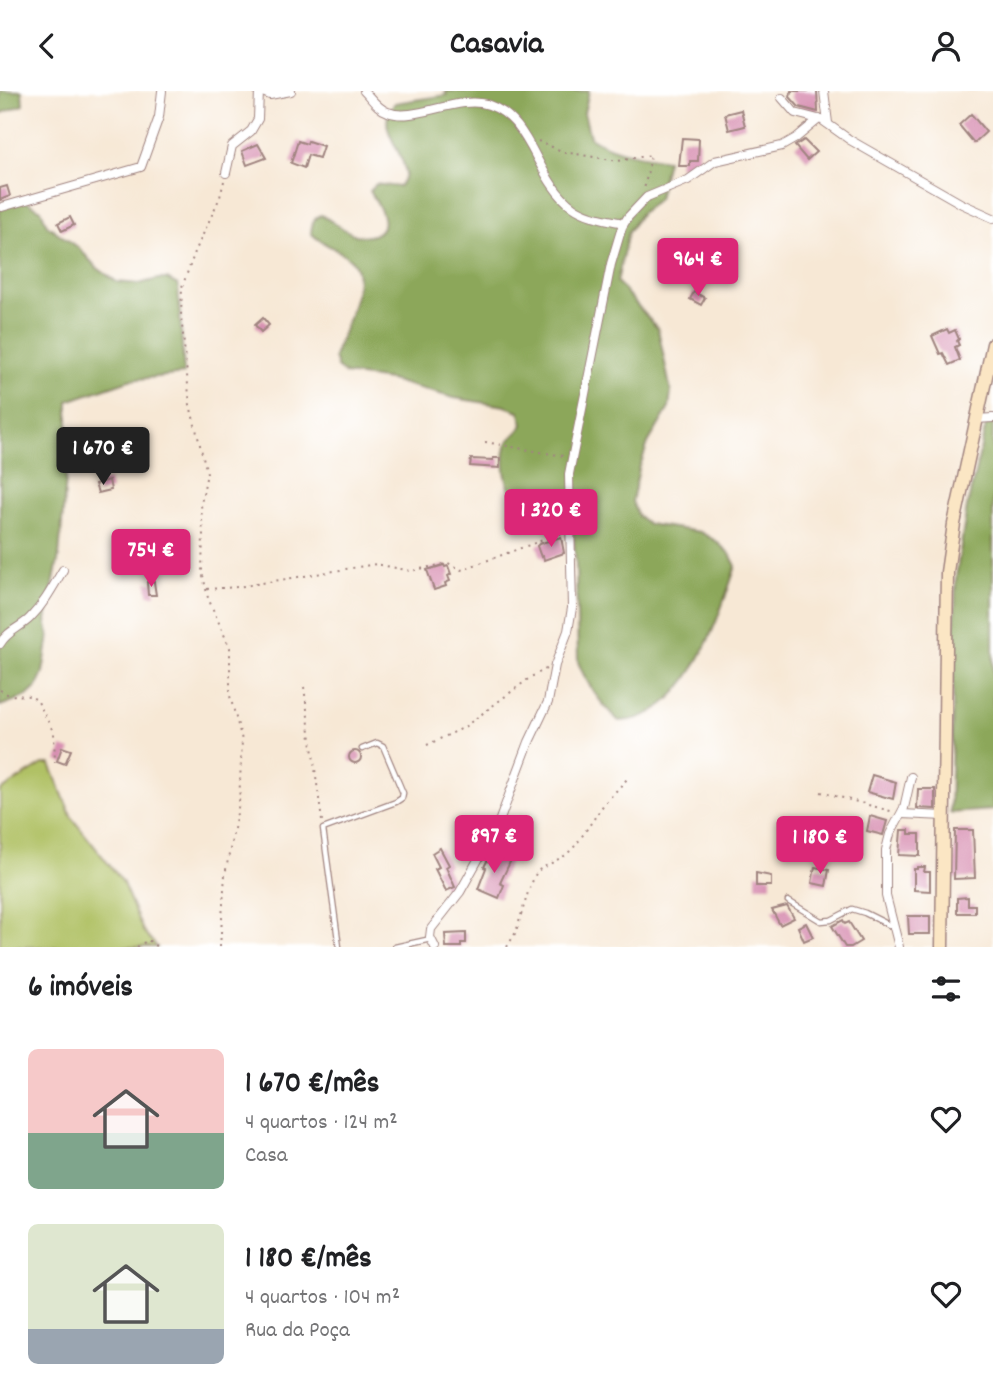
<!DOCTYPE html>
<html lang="pt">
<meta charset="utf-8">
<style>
body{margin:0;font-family:Dekko,sans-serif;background:#f6f6f6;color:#202124;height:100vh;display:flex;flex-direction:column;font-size:26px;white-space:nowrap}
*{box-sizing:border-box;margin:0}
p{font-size:23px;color:#757577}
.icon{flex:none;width:38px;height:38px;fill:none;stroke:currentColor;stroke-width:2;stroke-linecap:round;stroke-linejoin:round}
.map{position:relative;height:856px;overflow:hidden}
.sheet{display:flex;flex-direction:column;background:#fff;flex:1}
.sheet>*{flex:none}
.price{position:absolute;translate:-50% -60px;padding:0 16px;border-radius:7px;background:#db2777;color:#fff;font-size:23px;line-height:46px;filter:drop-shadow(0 2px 4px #0008)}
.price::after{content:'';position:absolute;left:50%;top:42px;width:21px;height:16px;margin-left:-10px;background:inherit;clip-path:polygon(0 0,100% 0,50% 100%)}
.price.active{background:#222;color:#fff}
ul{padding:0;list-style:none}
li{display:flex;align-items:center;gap:21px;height:175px;padding:0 28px}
li span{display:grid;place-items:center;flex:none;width:196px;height:140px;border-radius:10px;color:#555}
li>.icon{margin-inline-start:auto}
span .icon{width:84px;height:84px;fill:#fffc;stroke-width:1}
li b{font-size:30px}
h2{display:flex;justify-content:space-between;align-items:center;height:84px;padding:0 28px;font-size:30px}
header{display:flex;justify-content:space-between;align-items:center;height:91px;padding:0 28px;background:#fff;font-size:32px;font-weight:700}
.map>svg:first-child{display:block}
.green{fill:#b0c165;stroke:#7d7048;stroke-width:2}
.forest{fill:#8ca75a;stroke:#6b6342;stroke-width:2}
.building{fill:#d890b2}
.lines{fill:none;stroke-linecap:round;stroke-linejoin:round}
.service-casing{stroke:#a08480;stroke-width:7}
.minor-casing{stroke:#a08480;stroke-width:10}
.secondary-casing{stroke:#a08480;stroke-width:15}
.path{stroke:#a08480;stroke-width:2;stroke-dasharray:2 5;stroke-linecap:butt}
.service{stroke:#fff;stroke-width:4.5}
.minor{stroke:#fff;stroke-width:8}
.secondary{stroke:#fbe6c4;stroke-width:12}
</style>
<header><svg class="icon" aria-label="back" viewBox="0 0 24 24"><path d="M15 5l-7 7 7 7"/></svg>Casavia<svg class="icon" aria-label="person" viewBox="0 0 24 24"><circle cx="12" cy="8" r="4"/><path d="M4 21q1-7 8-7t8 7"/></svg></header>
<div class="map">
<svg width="993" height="856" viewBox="0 0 993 856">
<rect width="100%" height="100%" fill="#fff"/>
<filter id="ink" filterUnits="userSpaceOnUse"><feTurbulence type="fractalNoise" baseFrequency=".0143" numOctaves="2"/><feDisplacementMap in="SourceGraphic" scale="14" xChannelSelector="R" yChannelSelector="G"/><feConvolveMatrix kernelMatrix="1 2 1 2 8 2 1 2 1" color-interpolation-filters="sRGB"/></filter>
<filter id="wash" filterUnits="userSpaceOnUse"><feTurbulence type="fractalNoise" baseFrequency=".00686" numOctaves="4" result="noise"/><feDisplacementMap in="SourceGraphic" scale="28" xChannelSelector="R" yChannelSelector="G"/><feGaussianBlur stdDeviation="1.57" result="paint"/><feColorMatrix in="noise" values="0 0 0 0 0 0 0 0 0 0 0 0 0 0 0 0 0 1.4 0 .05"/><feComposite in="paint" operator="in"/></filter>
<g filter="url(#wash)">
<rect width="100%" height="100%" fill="#f7e8d5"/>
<path class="green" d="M43,673H50L72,727L122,790L143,840L157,856H0V700Z"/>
<g class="forest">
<path d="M0,0H22L23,14L0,23Z"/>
<path d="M445,0H589L584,22L590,46C613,62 640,64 667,69L658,108L641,122L628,141L617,191L658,238L671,301L669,317L648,352L639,378L632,410L637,424L648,433L700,441L716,450L730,463L736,475C718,527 688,629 619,630C602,615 586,592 578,571L576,474L571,416C560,416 551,423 539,423C510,422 500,378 506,355C509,346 519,342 523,333L519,320L505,315L454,307L390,289L345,283L337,276L334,266C341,245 370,188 352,170C341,158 323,155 311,142C312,133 313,128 321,124C332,130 344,140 356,144C361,145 368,146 373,144C395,137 377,112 370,100L376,93L399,96L406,84C404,57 373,37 395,12L447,4Z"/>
<path d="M22,108L41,119L47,134L79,157L96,176L117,191L139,193L158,188H167L178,194L184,283L129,289L68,310V365L59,465L46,529L49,546L43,581L37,596L27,605L0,615V113Z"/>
<path d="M987,330H993V719L950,722L956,486L967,416Z"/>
</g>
<g id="blocks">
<g class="building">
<path d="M791,0H817L818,21L799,16L790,6Z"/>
<path d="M741,19L745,35L729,39L725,23Z"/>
<path d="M971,23L986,41L974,52L959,34Z"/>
<path d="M682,47L699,48L698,70H690V75H679Z"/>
<path d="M804,49L816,61L807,69L795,55Z"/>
<path d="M298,50L307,53L308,50L323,55L319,67L308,64L304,77L291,72Z"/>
<path d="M258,53L266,67L247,74L242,60Z"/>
<path d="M7,95L10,105L0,109V97Z"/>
<path d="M70,126L74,134L62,140L58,132Z"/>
<path d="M694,201L705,207L701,214L690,208Z"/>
<path d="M263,227L269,234L261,241L255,234Z"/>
<path d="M947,238L949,242L955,239L959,248L957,250L959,254L955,256L960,269L949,274L943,262L940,263L932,245Z"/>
<path d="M493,367H500V377L470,375L471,368L493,369Z"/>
<path d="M109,389L111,399L98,402L95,393Z"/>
<path d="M561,446L564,462L544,469L543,465L541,466L537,455L539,453Z"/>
<path d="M136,462L154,463L153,475L143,474L142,480L135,479Z"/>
<path d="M444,474L445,476L448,475L451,483L448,485L450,490L445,492L446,495L434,499L427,479Z"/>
<path d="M147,491H154L156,504H148Z"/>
<path d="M62,656L71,659L65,673L57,670Z"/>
<circle cx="355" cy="666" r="6"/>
<path d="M872,684L896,691L893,708L867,701Z"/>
<path d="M918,698H935V718L917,717Z"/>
<path d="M870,725L887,730L883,744L867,740Z"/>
<path d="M901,739H909V743H920V765L899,764Z"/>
<path d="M955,739H973L975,787L954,788Z"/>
<path d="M440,757L449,774L446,776L455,796L446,800L435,778L439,776L432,762Z"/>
<path d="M492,760L511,769L500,792L504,794L499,807L478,798L486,777L484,776Z"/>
<path d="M815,776L829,779L826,795L812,792Z"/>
<path d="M917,776H925L924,781H930V800L914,799V778H917Z"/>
<path d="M756,782L771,785V795H756Z"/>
<path d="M968,806V814H975V822H957V807Z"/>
<path d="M787,815L794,827L780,834L772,819Z"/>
<path d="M908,825H930V843H909Z"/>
<path d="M843,829L845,833L849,831L861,850L851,856H845L832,835Z"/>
<path d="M806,832L813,846L804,850L798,836Z"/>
<path d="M466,842V852H461V856H446L445,843Z"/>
</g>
</g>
</g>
<g filter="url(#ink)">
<use href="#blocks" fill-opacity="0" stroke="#a08480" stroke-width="2"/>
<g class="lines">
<defs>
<g id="service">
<path d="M788,810L821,830L831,829L852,818L865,822L893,836"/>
<path d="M339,856L323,738L396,711L402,707L403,702L383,655L377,652L362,658"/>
<path d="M395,856L431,848"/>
</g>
<g id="minor">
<path d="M260,0L270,4L291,0"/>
<path d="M364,0C371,7 378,18 388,21C414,32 459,3 489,14C533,29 536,90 573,116C587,126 606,128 623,132"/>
<path d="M824,0L828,32"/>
<path d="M782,7L795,22L822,29L850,49L962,113L993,127"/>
<path d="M226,82L232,55L251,40L258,28L259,0"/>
<path d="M2,116L141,76L159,26L162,0"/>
<path d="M976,328L993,327"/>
<path d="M0,553C7,540 20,537 30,527C44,513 53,496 63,479"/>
<path d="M902,723L944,725"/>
<path d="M435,856L430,846L431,838L460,801L499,731L529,651L548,611L555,574L568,540L572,517L569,383L611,173L622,136L628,126L647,106L688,89L715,70L782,55L796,47L819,28"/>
<path d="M899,856L886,805V759L890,743L904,717L911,686"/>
</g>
<path id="secondary" d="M942,856L947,481L954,433L993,253"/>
</defs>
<use href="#service" class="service-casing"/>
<use href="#minor" class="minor-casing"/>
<use href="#secondary" class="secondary-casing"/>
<g class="path">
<path d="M538,50L564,61L618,70L651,64L644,99"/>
<path d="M485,351L563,365"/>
<path d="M207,498L238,496L376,473L411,480L448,472L461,479L562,442"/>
<path d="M304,596L322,730"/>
<path d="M0,599L9,604L30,605L37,609L54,642L55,672"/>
<path d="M427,654L463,637L531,586L546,578"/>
<path d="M821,701L894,721"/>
<path d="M137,856L148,849L157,856"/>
<path d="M220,856L225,784L239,712L242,649L230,605V557L208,507L202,480L203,444L201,413L207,382L190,314L181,224L182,196L195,161L220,106L224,90"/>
<path d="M507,856L516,841L529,798L537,780L566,764L576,754L604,713L628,687"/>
</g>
<use href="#service" class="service"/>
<use href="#minor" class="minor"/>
<use href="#secondary" class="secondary"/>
</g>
</g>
</svg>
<b class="price" style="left:698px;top:207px">964 €</b>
<b class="price active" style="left:103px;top:396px">1 670 €</b>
<b class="price" style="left:551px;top:458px">1 320 €</b>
<b class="price" style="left:151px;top:498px">754 €</b>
<b class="price" style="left:494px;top:784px">897 €</b>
<b class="price" style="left:820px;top:785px">1 180 €</b>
</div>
<section class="sheet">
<h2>6 imóveis<svg class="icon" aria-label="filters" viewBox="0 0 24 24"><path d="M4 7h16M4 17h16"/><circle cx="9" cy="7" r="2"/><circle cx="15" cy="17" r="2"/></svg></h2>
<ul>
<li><span style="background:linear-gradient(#f6c9c9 60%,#7fa58c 0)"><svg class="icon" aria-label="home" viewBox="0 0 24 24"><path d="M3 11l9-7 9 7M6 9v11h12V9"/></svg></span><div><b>1 670 €/mês</b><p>4 quartos · 124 m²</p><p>Casa</p></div><svg class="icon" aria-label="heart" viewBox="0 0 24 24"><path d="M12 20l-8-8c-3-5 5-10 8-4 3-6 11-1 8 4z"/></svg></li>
<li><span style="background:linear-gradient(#dfe7d0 75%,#9aa5b1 0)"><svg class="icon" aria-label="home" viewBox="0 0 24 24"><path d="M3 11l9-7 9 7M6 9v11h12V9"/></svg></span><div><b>1 180 €/mês</b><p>4 quartos · 104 m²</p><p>Rua da Poça</p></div><svg class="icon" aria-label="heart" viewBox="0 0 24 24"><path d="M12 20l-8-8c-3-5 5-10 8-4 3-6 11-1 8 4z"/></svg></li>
</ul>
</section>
